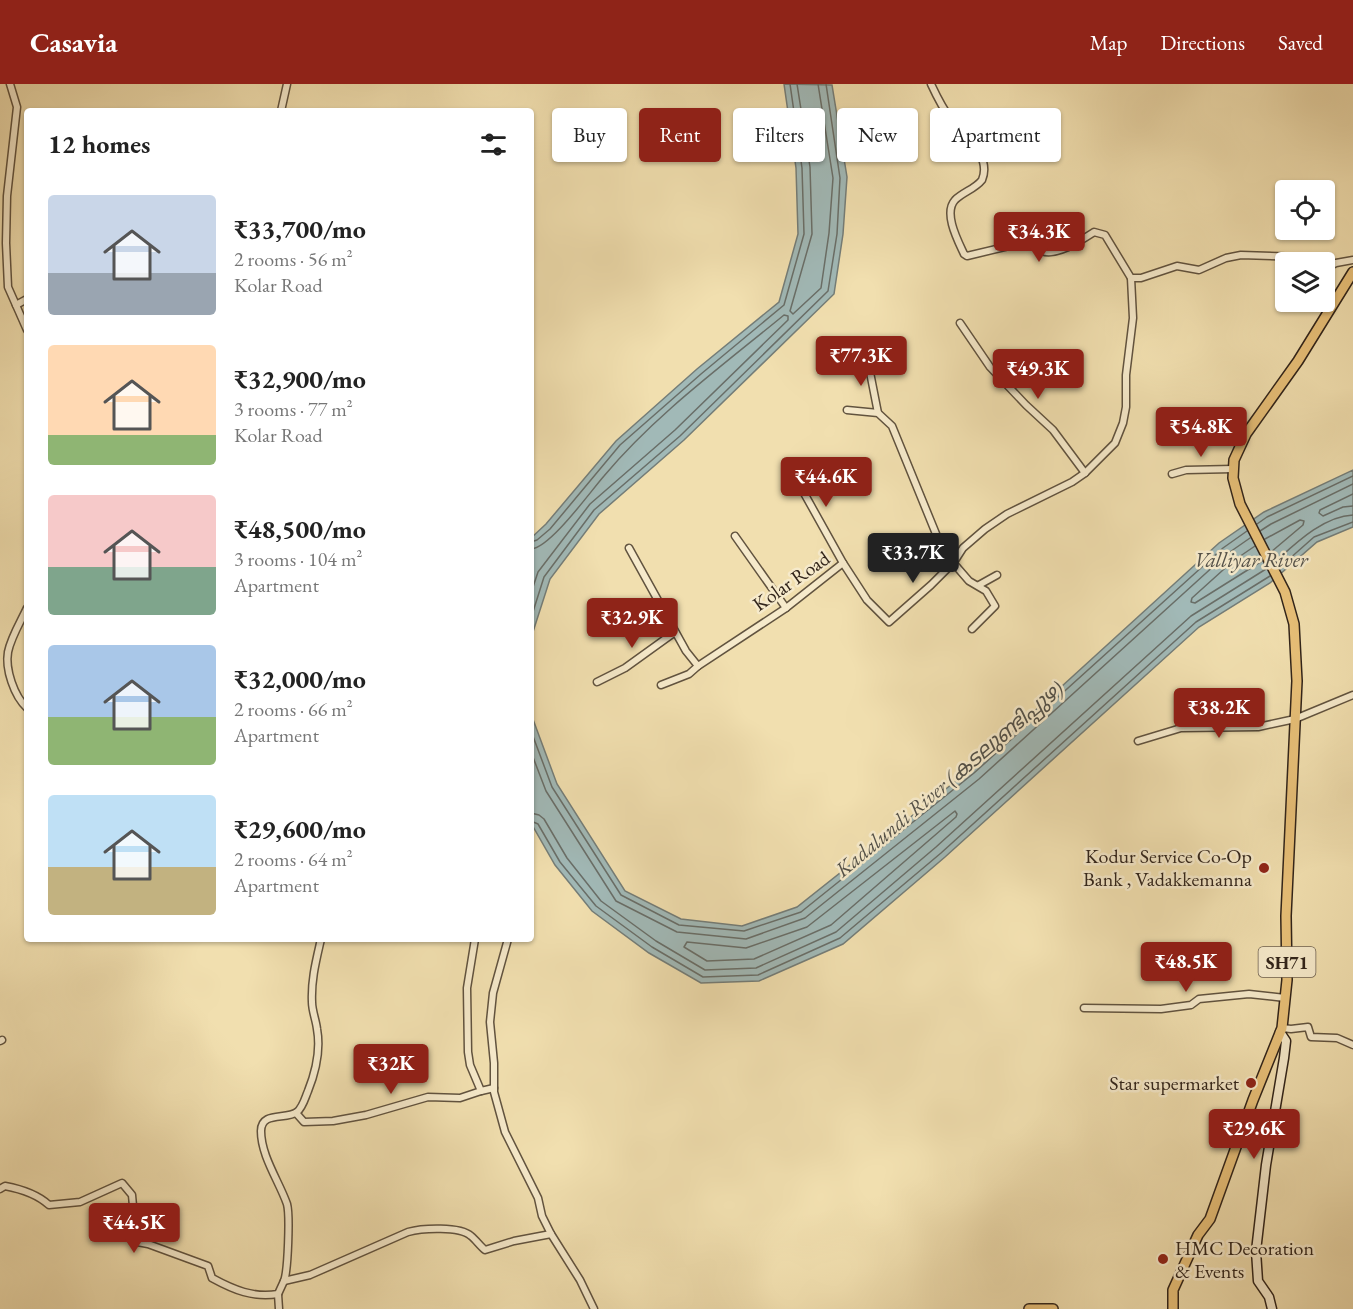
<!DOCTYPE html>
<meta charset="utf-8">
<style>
body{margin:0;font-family:"EB Garamond","Noto Sans Malayalam",serif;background:#f2f2f2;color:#222;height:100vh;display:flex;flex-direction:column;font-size:22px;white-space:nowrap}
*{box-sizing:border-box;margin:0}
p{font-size:20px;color:#767676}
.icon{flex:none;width:33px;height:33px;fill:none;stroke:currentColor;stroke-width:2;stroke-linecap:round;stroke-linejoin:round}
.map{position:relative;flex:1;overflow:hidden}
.side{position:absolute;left:24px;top:24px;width:510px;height:834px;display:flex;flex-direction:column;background:#fff;border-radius:6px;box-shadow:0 2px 4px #0004}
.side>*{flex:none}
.banner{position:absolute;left:552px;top:24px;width:570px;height:54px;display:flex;gap:12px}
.tools{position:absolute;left:1275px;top:96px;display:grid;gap:12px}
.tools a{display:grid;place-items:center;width:60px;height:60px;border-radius:6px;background:#fff;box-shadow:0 2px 4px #0004;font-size:30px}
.price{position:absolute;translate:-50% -51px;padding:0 14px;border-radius:6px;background:#8f2418;color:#fff;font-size:20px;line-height:39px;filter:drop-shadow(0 2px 3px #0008)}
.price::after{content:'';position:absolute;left:50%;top:36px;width:18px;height:14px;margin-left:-9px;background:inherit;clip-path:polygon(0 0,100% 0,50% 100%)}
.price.selected{background:#222;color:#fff}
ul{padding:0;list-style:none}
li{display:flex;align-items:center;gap:18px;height:150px;padding:0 24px}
li span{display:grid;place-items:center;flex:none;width:168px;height:120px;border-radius:6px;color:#555}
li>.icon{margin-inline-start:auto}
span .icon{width:72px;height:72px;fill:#fffc;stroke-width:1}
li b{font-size:26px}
h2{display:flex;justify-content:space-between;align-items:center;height:72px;padding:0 24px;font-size:26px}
.pill{padding:0 21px;border-radius:6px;background:#fff;box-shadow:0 2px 4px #0004;font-size:21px;line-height:54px}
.pill.selected{background:#8f2418;color:#fff}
header{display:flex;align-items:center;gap:36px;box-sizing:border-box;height:84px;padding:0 30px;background:#8f2418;color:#fff}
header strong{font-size:28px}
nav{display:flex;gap:33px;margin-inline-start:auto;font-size:21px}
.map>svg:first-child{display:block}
.water{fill:#a1b9b7;stroke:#747d78;stroke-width:1.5}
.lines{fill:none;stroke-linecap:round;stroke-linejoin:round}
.shore{stroke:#696e68;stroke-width:1.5}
.minor-casing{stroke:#61533f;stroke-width:9}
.secondary-casing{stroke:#31241a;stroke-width:11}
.primary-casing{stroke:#31241a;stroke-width:12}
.minor{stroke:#f6eacb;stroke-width:6}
.secondary{stroke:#f6eacb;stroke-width:8}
.primary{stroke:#e8c078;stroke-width:9}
.poi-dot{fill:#8f2418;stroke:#f6eacb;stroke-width:2}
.labels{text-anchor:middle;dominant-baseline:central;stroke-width:5;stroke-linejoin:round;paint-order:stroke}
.shield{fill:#f6eacb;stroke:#6c5f4f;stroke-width:1.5}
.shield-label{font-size:18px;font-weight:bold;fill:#31241a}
.street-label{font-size:20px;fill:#31241a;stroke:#f6eacb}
.poi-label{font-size:20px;fill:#31241a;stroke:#f6eacb;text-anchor:end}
.water-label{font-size:21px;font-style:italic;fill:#535149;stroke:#f6eacb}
</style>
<header>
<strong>Casavia</strong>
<nav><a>Map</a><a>Directions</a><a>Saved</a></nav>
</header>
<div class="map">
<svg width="1353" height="1225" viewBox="0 0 1353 1225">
<rect width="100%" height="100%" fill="#f1dfaf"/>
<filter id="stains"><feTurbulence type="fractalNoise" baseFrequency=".00333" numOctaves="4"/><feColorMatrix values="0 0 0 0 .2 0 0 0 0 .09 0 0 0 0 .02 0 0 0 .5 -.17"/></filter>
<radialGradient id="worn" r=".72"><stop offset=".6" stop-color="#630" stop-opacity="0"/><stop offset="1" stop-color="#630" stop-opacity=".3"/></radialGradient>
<g class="water">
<path d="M784,0L832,1L847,93L843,150L834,210L684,356L599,430L550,495L531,554V454L546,440L616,357L697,285L779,218L798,150L796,84Z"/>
<path d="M1353,386V443L1317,458L1270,499L1199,543L945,773L843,860L759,897L701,899L649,869L592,827L555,781L531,739V630L557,700L625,807L681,835L742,842L797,823L971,685L1219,459L1264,428Z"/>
</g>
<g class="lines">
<g class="shore">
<path d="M797,0L810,83L812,150L790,227L793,230L821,204L829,149L833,94L818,0"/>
<path d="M1353,410L1320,426L1319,429L1323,432L1343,423L1353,422"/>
<path d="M1257,440L1267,433L1353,392"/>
<path d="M1260,447L1271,440L1353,400"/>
<path d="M1265,455L1300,436L1304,437L1303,441L1271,468"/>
<path d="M531,458L537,456L550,445L620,361L701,290L784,221L804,150L802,84L790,0"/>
<path d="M1255,462L1233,477L1192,514L1191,518L1195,519L1262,477"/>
<path d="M531,465C550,464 590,408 604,392C655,331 722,282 784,231L788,232V236L675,346L590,420L538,488L531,509"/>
<path d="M1276,477C1296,459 1324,432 1353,431"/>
<path d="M1279,484L1314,453L1353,438"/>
<path d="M531,534L544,493L594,426L680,352L828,207L837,150L840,94L826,0"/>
<path d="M531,647L552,703L621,811L679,841L744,847L801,828L974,689L1223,464L1247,447"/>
<path d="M531,668L546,707L616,817L677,848L746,855L805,834L979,695L1227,470L1250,454"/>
<path d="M955,727L957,730L956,733L831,841L754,875L707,877L684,863L687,858L746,864L807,843Z"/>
<path d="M531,729L539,731L544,735L567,774L601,817L656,857L705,886L756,884L836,848L936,763L1191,532L1266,485"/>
<path d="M531,737L538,740L560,778L596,822L652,863L703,893L758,891L840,854L941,769L1196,538L1270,492"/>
</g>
<defs>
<g id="minor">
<path d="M10,0L17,23L7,112L6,159L8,203L27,246"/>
<path d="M931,0C937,13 943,25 952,37C965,53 992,72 982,96C975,105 963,108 955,116C943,129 958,157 964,170L967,172L1026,158C1034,158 1035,165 1042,167C1057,173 1083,155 1094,148L1105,151L1131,194H1141L1177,182L1199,186L1226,174L1241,171L1301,173L1311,178"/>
<path d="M281,27L287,0"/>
<path d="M1324,185L1336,179L1353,176"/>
<path d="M16,221L27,215"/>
<path d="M960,239L990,283L1026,321L1053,346L1085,389"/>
<path d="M867,273L878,329"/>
<path d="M847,326L878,329L892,342L943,467L969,497L986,507L995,522L972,545"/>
<path d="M786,385L804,409L843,479"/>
<path d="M1172,390L1186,386L1233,385"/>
<path d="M735,452L786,524"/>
<path d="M629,464L686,567L698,582L786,524L843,479L867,516L889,538L931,501L954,478L963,464L985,445L1007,430L1072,398L1085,389L1115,359L1123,339L1126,323V291L1133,234L1131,194"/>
<path d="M979,501L997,491"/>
<path d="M27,524C21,537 11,553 8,568C5,585 14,612 27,624"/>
<path d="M597,598L625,584L675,548"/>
<path d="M661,601L689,590L698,582"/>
<path d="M1138,657L1181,644L1258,643L1295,635L1353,611"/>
<path d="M321,855C316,877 311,896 312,918C312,927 316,936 317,945C321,967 316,987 308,1007C305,1014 303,1023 297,1028C286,1036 261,1027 261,1047C261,1072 279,1097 287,1120C290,1131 288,1187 284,1197L310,1191L408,1148C422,1144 460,1142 471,1152C476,1156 480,1162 485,1166L514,1157L551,1150"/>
<path d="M475,855L467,904L468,968L470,981L481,1007L494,1004"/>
<path d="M508,855L493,909L490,938L494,979V1008L505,1048L538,1114L542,1132L551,1150L580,1196L594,1225"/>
<path d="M1084,924L1161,925L1191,921L1199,915L1249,910L1285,914"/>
<path d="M1282,944L1291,945L1308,943L1311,953L1337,954L1353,961"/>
<path d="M0,957L2,956"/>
<path d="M296,1029L304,1038L333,1037L366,1031L428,1013L460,1014L481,1007"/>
<path d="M0,1105L5,1102C21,1105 37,1110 49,1121L80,1118L122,1099L132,1111L134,1133L132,1157L148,1160L208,1182L212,1194C234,1206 253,1214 278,1210L284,1197"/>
<path d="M278,1210L279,1225"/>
</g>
<path id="secondary" d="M1272,1225L1269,1213L1258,1197L1256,1167L1266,1081L1284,974L1286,957L1280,948"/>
<g id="primary">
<path d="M1029,1225H1053"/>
<path d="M1173,1225V1206L1198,1151L1210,1135L1253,1016L1282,944L1287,896L1286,832L1297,597L1294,540L1285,508L1240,420L1233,394L1234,376L1246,350L1298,277L1353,188"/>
</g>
</defs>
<use href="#minor" class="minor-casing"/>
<use href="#secondary" class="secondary-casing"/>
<use href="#primary" class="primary-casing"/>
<use href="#minor" class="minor"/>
<use href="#secondary" class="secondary"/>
<use href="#primary" class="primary"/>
</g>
<g class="poi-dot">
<circle cx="1264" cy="784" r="6"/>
<circle cx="1251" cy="999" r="6"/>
<circle cx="1163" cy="1175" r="6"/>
</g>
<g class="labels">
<rect class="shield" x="1258.5" y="863" width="57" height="30" rx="4.5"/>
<g class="shield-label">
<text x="1287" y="878">SH71</text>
</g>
<g class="street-label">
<text transform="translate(791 497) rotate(-35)">Kolar Road</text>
</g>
<g class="poi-label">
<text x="1252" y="772">Kodur Service Co-Op<tspan x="1252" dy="23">Bank , Vadakkemanna</tspan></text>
<text x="1239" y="999">Star supermarket</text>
<text x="1175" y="1164" text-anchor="start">HMC Decoration<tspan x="1175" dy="23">&amp; Events</tspan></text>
</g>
<g class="water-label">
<text x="1251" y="475">Valliyar River</text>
<text transform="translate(949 695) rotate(-40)">Kadalundi River (കടലുണ്ടിപ്പുഴ)</text>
</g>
</g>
<rect width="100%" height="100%" filter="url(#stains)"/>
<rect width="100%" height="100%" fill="url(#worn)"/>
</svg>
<div class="tools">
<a><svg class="icon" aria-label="locate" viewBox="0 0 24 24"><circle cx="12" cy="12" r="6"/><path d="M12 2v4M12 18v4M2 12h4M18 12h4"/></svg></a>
<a><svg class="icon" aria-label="layers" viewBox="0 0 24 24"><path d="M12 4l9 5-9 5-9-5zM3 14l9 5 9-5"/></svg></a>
</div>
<b class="price" style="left:1039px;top:179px">₹34.3K</b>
<b class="price" style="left:861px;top:303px">₹77.3K</b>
<b class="price" style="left:1038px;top:316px">₹49.3K</b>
<b class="price" style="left:1201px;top:374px">₹54.8K</b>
<b class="price" style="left:826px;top:424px">₹44.6K</b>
<b class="price selected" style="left:913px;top:500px">₹33.7K</b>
<b class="price" style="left:632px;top:565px">₹32.9K</b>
<b class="price" style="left:1219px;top:655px">₹38.2K</b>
<b class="price" style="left:1186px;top:909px">₹48.5K</b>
<b class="price" style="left:391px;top:1011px">₹32K</b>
<b class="price" style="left:1254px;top:1076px">₹29.6K</b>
<b class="price" style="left:134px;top:1170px">₹44.5K</b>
<div class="banner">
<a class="pill">Buy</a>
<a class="pill selected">Rent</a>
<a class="pill">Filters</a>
<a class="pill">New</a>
<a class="pill">Apartment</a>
</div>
<section class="side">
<h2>12 homes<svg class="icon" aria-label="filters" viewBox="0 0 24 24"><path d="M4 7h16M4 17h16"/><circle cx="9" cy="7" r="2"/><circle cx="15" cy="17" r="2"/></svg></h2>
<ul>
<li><span style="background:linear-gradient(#c9d6e8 65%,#9aa5b1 0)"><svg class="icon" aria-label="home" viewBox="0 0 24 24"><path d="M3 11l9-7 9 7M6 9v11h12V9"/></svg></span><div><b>₹33,700/mo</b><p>2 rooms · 56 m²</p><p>Kolar Road</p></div></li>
<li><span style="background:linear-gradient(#ffd9b3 75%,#8fb573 0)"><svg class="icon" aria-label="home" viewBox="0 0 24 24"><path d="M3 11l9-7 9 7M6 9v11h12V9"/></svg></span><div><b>₹32,900/mo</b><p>3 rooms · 77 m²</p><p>Kolar Road</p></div></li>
<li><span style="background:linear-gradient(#f6c9c9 60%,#7fa58c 0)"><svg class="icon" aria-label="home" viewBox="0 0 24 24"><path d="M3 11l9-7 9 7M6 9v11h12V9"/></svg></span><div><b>₹48,500/mo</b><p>3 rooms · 104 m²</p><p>Apartment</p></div></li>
<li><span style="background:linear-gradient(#a9c7e8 60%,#8fb573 0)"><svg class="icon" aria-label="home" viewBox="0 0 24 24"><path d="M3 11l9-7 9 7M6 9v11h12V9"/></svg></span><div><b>₹32,000/mo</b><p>2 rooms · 66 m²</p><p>Apartment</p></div></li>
<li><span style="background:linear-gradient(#bfe0f5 60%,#c2b280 0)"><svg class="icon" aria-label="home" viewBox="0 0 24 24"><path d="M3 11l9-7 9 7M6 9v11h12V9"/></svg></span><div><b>₹29,600/mo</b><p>2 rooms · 64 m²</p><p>Apartment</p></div></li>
</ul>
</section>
</div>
